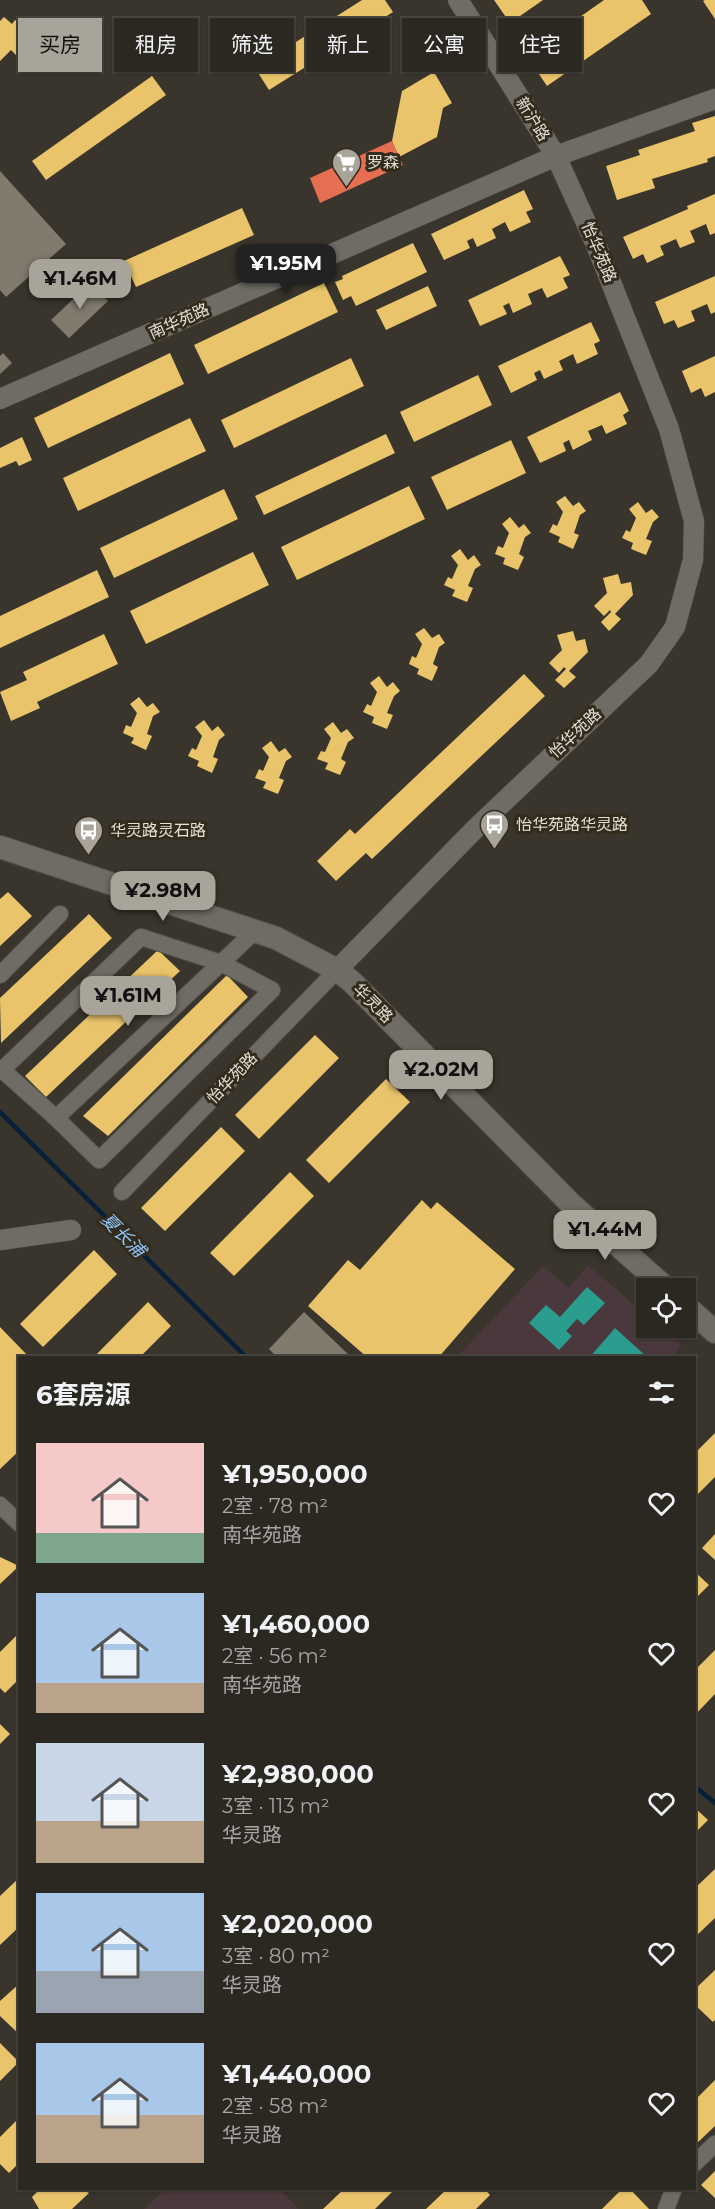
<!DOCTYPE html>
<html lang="zh">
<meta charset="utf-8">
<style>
body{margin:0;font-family:Montserrat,"Noto Sans SC",sans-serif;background:#37342e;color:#f1f3f6;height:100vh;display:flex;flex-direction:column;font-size:22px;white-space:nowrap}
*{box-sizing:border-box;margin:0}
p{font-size:20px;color:#a6a6a5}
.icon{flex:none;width:33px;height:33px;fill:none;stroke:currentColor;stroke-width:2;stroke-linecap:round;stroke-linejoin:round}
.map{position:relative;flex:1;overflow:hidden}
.side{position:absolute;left:18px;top:1356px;width:678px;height:834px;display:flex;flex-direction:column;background:#2b2821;border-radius:0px;box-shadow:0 2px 4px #0004,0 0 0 2px #47443f}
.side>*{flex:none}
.top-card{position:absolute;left:18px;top:18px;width:680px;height:54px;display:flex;gap:12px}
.controls{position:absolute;left:636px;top:1278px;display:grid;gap:12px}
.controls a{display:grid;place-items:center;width:60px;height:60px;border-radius:0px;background:#2b2821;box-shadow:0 2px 4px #0004,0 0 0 2px #47443f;font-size:30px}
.price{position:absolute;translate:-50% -51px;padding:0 14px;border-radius:12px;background:#a9a49a;color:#111;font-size:20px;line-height:39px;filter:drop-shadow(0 2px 3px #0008)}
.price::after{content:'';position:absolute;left:50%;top:36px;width:18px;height:14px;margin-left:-9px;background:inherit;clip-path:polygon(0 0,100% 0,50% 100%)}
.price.selected{background:#222;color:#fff}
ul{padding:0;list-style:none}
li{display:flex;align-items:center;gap:18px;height:150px;padding:0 18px}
li span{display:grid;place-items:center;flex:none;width:168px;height:120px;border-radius:0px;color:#555}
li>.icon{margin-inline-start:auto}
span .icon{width:72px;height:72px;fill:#fffc;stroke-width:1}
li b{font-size:26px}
h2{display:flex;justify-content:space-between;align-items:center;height:72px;padding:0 18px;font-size:26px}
.chip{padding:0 21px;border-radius:0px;background:#2b2821;box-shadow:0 2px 4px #0004,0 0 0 2px #47443f;font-size:21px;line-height:54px}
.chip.selected{background:#a9a49a;color:#111}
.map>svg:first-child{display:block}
.commercial{fill:#4a383c}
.homes{fill:#e9c46a}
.shops{fill:#e76f51}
.schools{fill:#2a9d8f}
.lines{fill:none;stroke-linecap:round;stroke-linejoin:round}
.stream{stroke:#052038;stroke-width:4.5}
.building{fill:#817b6e}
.minor-casing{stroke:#57534c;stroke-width:18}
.tertiary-casing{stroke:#57534c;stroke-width:21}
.secondary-casing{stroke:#57534c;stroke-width:24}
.minor{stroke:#6f6c65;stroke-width:16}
.tertiary{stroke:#6f6c65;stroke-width:20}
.secondary{stroke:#6f6c65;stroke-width:22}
.labels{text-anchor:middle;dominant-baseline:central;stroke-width:6;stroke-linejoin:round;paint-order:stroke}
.street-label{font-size:16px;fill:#e5e0d6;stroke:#332c1d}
.poi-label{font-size:16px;fill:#e5e0d6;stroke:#332c1d;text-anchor:start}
.water-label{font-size:18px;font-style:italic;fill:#8fc4f9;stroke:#332c1d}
</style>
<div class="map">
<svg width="715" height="2209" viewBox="0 0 715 2209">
<rect width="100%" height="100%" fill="#39352c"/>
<g class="commercial">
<path d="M588,1265L646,1315V1328H662L682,1345L672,1357L456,1358L543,1266L569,1288Z"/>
<path d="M165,2189H279L299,2209H144Z"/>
</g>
<g class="homes">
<path d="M362,0H385L393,12L269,90L255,68Z"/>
<path d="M494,0H543L510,23Z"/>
<path d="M604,0H642L651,14L547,86L526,55Z"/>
<path d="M705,0H715V19L703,1Z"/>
<path d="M4,17L12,24L15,20L33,37L16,55L11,50L0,61V21Z"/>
<path d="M434,72L452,103L443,108L437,137L399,157L392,141L402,91Z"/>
<path d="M152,76L166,95L46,180L32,161Z"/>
<path d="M715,116V156L707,159L708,162L652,179L655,188L617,200L606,166L640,155L638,150L695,131L692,123Z"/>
<path d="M524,190L533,209L526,212L531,222L510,232L505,222L492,229L496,238L477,247L473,238L467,241L470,248L444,260L431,234Z"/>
<path d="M715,194V233L710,235L706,224L690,231L695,242L680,248L676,239L660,246L664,255L647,263L643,254L633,259L623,237L688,209L687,206Z"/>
<path d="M242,208L254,235L136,287L124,261Z"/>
<path d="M413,243L427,272L356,306L351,296L343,300L335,282L343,279L342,276Z"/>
<path d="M560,256L570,275L563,278L568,288L547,298L542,288L528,294L532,304L513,313L509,303L503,306L507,314L480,326L468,300Z"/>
<path d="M715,276V312L711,314L707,304L691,311L695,321L678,328L674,320L664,324L655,302Z"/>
<path d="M324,283L338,312L208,374L194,345Z"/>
<path d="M428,286L437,306L386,330L376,310Z"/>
<path d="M591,322L600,341L594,344L598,354L577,364L573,354L559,361L563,370L544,379L540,370L534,373L537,380L511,393L498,366Z"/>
<path d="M170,353L184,384L48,448L34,418Z"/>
<path d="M715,356V392L705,397L701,388L691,393L682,371Z"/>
<path d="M351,358L364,386L234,448L221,420Z"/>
<path d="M478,375L492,405L414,442L400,412Z"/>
<path d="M620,392L629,411L623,415L627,424L606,434L602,425L588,431L592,440L573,450L569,440L563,443L566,451L540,463L527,437Z"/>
<path d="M190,418L206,451L78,511L63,478Z"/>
<path d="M386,434L395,453L264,515L255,496Z"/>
<path d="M22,437L32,460L19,466L16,461L0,468V448Z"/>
<path d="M511,440L526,473L447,510L431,477Z"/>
<path d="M409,486L425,519L297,580L281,547Z"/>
<path d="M224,489L238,519L114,578L100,548Z"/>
<path d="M565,496L573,506L579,502L586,511L580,515L574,533L579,535L573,549L558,542L560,537L549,532L553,524L557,526L563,512L556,502Z"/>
<path d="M638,502L646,513L652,509L659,517L653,522L646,539L652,541L646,555L631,549L633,543L622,538L626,530L630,532L636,518L629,509Z"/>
<path d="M510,517L519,528L524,524L531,533L525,537L519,554L524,557L518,570L503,564L505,558L495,554L498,546L503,548L509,533L502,524Z"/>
<path d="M460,549L468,560L474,555L481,565L475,569L468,586L473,588L467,602L452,596L455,590L444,585L448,577L452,579L458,565L451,556Z"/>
<path d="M253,552L269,585L146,644L130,611Z"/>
<path d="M97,570L109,597L0,648V616Z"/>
<path d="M618,574L621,584L631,582L633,595L615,614L621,619L609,631L601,622L611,612L610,610L604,616L594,606L607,593L603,578Z"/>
<path d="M424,628L432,638L439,634L445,643L439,647L433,664L438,667L432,681L417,674L419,669L409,664L412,656L416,658L422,644L415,634Z"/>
<path d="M573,631L576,641L585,639L588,652L569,671L576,677L564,688L555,680L566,669L564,667L559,673L549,663L562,650L557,635Z"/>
<path d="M104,634L118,664L37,702L40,708L11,721L0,692L27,680L23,672Z"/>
<path d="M524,674L545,696L372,859L366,853L336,881L317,861L350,829L355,834Z"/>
<path d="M379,676L387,687L393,682L400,691L394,696L387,713L393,715L387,729L372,723L374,717L363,712L367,704L371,706L377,692L370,683Z"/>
<path d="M139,697L147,707L153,703L160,712L153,716L147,734L152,736L146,750L131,743L134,738L123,733L126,725L131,727L137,713L130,704Z"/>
<path d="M204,720L212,731L218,726L225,735L219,740L213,757L218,759L212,773L197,766L199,761L188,756L192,748L196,750L202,736L195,727Z"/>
<path d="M333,722L341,733L347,729L354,738L348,742L341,759L346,762L340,775L325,769L328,763L317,759L321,751L325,752L331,738L324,729Z"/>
<path d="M271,741L279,752L285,748L292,757L286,761L279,778L284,780L278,794L263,788L266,782L255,778L259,769L263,771L269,757L262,748Z"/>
<path d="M8,892L32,916L0,946V899Z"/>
<path d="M89,914L112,938L1,1043L0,998Z"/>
<path d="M158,950L180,971L46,1097L25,1076Z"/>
<path d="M227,975L248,997L108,1136L83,1116Z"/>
<path d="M315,1035L339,1058L259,1139L235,1115Z"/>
<path d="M386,1079L410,1102L329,1183L306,1160Z"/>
<path d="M221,1127L245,1151L165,1231L141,1208Z"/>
<path d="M290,1172L314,1196L234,1276L210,1253Z"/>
<path d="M422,1200L431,1209L437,1202L515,1269L438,1358H368L308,1306L348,1260L360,1270Z"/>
<path d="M94,1250L117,1274L43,1347L20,1324Z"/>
<path d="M148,1302L171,1326L139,1358H93Z"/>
<path d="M0,1327L30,1358H20V1450L0,1469Z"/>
<path d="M715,1433V1477L694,1498V1454Z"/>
<path d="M715,1534V1560L702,1548Z"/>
<path d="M0,1557L19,1566L0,1584Z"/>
<path d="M694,1571L709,1585L694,1600Z"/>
<path d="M20,1632V1678L5,1693L0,1688V1652Z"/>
<path d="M715,1650V1694L694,1716V1671Z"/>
<path d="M0,1724L10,1734L0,1744Z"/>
<path d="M694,1807L708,1820L694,1834Z"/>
<path d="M715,1869V1918L694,1938V1889Z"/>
<path d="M20,1877V1926L0,1945V1896Z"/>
<path d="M715,1970V2020L713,2022L694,2004V1990Z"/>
<path d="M20,1983V2035L0,2016V2001Z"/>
<path d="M0,2043L19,2062L0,2081Z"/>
<path d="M715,2080V2126L694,2146V2101Z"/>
<path d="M20,2117V2162L9,2173L0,2164V2137Z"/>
<path d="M715,2171V2198L701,2185Z"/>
<path d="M41,2188H80L89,2193L72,2209H39L32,2197Z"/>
<path d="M345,2188H396L375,2209H323Z"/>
<path d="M448,2188H484L490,2195L476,2209H426Z"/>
<path d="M623,2188H629L649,2209H602Z"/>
</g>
<path class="shops" d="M392,141L403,165L320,203L310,178Z"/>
<g class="schools">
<path d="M587,1287L605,1303L584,1325L577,1319L566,1331L572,1336L559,1350L529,1323L546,1305L560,1317Z"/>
<path d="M615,1328L648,1358H589Z"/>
</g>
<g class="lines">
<g class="stream">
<path d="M0,1112L247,1358"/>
<path d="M694,1786L715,1803"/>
</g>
</g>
<g class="building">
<path d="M0,171L66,244L6,297L0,290Z"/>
<path d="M90,283L108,301L69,338L51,320Z"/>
<path d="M3,353L12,363L0,374V356Z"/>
<path d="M304,1312L352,1358H278L269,1349Z"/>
</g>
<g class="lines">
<defs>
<g id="minor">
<path d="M0,975L60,914"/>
<path d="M0,1068L56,1118L255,931"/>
<path d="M2,1070L141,937L221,963L272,990L99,1160L56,1118"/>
<path d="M122,1192L337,970"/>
<path d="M0,1505L20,1524"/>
<path d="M694,2164L715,2144"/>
<path d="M666,2209L674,2188"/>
</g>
<g id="tertiary">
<path d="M0,399L556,156L715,99"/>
<path d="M337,970L475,829L649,664L675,627L693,560L694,521L669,429L597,247L556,156L458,0"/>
<path d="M0,1240L71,1230"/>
</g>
<g id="secondary">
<path d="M0,847L276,938L337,970L351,981L571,1204L666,1288"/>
<path d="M686,1306L715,1332"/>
</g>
</defs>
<use href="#minor" class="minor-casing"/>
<use href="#tertiary" class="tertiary-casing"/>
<use href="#secondary" class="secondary-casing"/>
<use href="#minor" class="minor"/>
<use href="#tertiary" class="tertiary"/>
<use href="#secondary" class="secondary"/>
</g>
<defs>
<symbol id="supermarket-pin" viewBox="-11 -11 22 30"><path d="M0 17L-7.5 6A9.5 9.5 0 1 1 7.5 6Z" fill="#a9a49a" stroke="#332c1d"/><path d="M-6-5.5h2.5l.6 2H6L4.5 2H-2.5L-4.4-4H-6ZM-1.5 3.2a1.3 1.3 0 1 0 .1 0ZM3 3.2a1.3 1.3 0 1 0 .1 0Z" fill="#fff"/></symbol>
<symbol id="bus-pin" viewBox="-11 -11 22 30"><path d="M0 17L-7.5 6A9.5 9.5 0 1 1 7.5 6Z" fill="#a9a49a" stroke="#332c1d"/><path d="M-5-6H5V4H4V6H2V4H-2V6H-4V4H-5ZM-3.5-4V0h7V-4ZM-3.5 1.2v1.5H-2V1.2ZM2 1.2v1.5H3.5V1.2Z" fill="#fff"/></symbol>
</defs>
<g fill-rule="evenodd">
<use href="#supermarket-pin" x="330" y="146" width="33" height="45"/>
<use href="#bus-pin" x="478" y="808" width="33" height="45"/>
<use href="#bus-pin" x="72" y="814" width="33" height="45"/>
</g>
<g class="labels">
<g class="street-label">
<text transform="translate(533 119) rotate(58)">新沪路</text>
<text transform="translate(599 252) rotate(67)">怡华苑路</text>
<text transform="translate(179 321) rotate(-24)">南华苑路</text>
<text transform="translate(575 733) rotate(-43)">怡华苑路</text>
<text transform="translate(373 1003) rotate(45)">华灵路</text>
<text transform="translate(232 1078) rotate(-46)">怡华苑路</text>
</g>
<g class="poi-label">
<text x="367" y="162">罗森</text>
<text x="516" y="824">怡华苑路华灵路</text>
<text x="110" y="830">华灵路灵石路</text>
</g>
<g class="water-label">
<text transform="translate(123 1235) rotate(45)">夏长浦</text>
</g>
</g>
</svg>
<div class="controls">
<a><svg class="icon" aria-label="locate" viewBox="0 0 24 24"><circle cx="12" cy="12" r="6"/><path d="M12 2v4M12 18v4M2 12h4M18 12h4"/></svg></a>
</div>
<b class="price selected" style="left:286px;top:295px">¥1.95M</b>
<b class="price" style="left:80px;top:310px">¥1.46M</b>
<b class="price" style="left:163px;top:922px">¥2.98M</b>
<b class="price" style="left:128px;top:1027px">¥1.61M</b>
<b class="price" style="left:441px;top:1101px">¥2.02M</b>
<b class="price" style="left:605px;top:1261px">¥1.44M</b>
<div class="top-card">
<a class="chip selected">买房</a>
<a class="chip">租房</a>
<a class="chip">筛选</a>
<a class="chip">新上</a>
<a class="chip">公寓</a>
<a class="chip">住宅</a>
</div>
<section class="side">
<h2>6套房源<svg class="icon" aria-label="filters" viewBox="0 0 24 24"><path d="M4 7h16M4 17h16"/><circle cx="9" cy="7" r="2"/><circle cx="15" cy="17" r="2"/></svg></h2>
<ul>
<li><span style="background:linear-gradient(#f6c9c9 75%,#7fa58c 0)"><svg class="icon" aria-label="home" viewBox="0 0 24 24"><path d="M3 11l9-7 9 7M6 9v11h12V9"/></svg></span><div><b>¥1,950,000</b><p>2室 · 78 m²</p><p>南华苑路</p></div><svg class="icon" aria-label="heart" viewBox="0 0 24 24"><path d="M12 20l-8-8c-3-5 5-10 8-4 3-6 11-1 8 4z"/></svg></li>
<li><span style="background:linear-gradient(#a9c7e8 75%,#b9a48a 0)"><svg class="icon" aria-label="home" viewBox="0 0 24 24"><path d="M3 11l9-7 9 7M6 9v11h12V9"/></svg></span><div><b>¥1,460,000</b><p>2室 · 56 m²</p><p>南华苑路</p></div><svg class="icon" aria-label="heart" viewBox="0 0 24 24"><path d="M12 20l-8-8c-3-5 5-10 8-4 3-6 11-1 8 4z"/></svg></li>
<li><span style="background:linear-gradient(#c9d6e8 65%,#b9a48a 0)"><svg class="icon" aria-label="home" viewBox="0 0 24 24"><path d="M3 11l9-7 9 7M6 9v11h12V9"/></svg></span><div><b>¥2,980,000</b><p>3室 · 113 m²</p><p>华灵路</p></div><svg class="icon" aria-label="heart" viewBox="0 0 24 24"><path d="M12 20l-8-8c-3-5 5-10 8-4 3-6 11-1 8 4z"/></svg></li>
<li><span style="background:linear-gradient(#a9c7e8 65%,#9aa5b1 0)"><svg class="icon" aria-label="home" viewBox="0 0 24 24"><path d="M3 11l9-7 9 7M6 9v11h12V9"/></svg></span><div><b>¥2,020,000</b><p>3室 · 80 m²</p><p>华灵路</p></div><svg class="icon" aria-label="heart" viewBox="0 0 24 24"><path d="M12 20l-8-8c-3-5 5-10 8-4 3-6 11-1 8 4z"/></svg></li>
<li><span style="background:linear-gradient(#a9c7e8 60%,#b9a48a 0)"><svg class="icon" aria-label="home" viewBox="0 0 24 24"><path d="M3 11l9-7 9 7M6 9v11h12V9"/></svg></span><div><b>¥1,440,000</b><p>2室 · 58 m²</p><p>华灵路</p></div><svg class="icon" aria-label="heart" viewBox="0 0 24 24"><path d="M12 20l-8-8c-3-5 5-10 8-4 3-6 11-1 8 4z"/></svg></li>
</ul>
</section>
</div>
